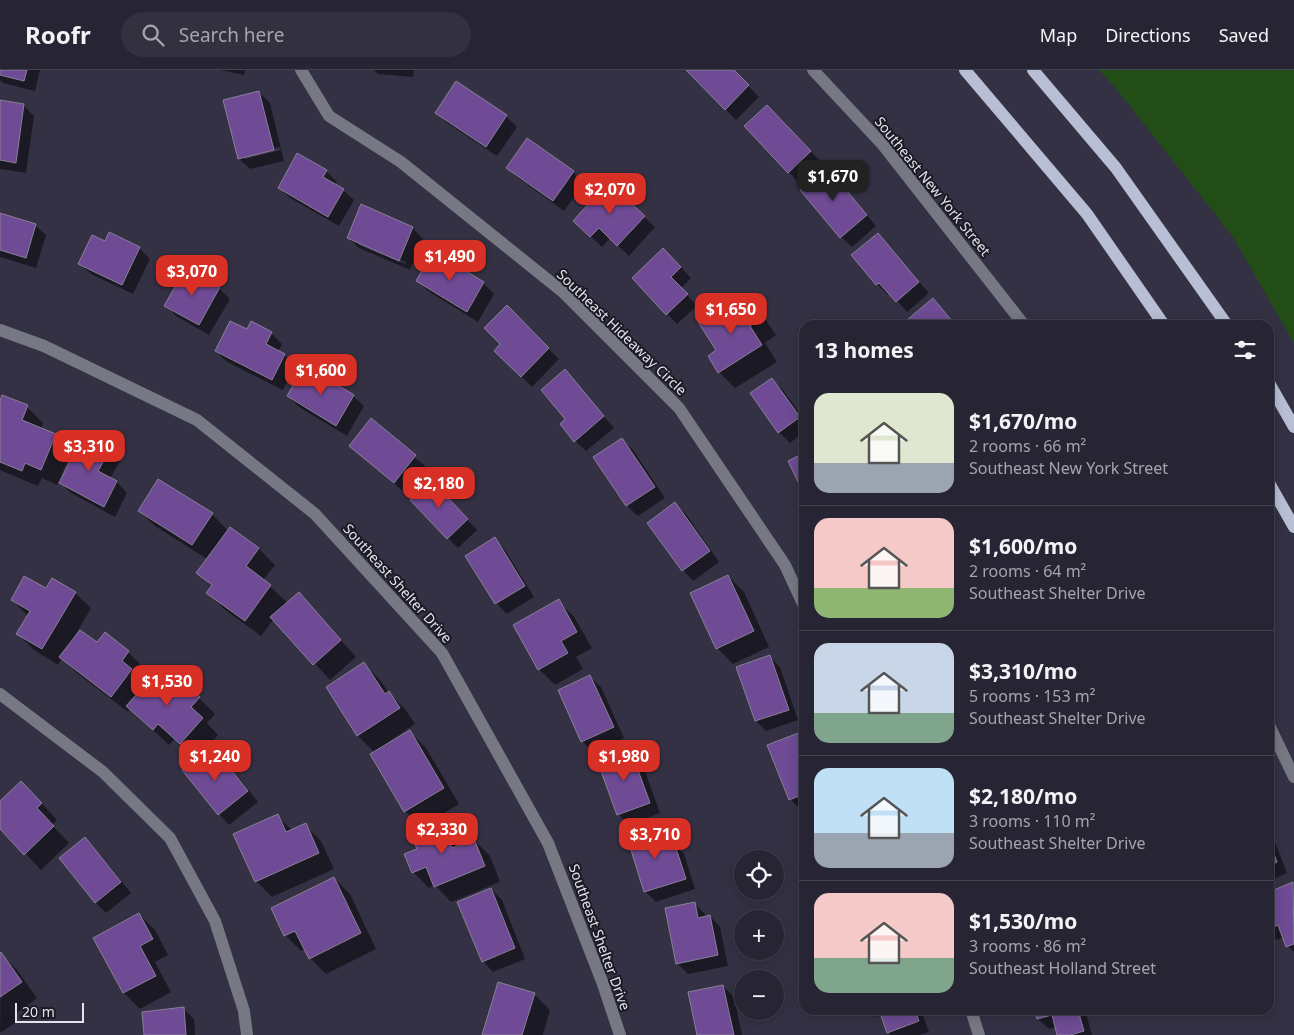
<!DOCTYPE html>
<meta charset="utf-8">
<style>
body{margin:0;font-family:"Noto Sans",sans-serif;background:#333140;color:#f1f3f6;height:100vh;display:flex;flex-direction:column;font-size:19px;white-space:nowrap}
*{box-sizing:border-box;margin:0}
p{font-size:16px;color:#a4a5ac}
.icon{flex:none;width:28px;height:28px;fill:none;stroke:currentColor;stroke-width:2;stroke-linecap:round;stroke-linejoin:round}
.map{position:relative;flex:1;overflow:hidden}
.side{position:absolute;left:799px;top:250px;width:475px;height:695px;display:flex;flex-direction:column;background:#272534;border-radius:15px;box-shadow:0 2px 12px #0003,0 0 0 1px #43424f}
.side>*{flex:none}
.tools{position:absolute;left:734px;top:780px;display:grid;gap:10px}
.tools a{display:grid;place-items:center;width:50px;height:50px;border-radius:50%;background:#272534;box-shadow:0 2px 12px #0003,0 0 0 1px #43424f;font-size:25px}
.scale{position:absolute;left:15px;bottom:12px;width:69px;box-sizing:border-box;padding-left:5px;border:2px solid #e4e2ef;border-top:0;font-size:14px;line-height:18px;white-space:nowrap;color:#e4e2ef;-webkit-text-stroke:4px #1c1a23;paint-order:stroke}
.price{position:absolute;translate:-50% -42px;padding:0 11px;border-radius:10px;background:#d93025;color:#fff;font-size:16px;line-height:32px;filter:drop-shadow(0 1px 2px #0008)}
.price::after{content:'';position:absolute;left:50%;top:30px;width:15px;height:11px;margin-left:-8px;background:inherit;clip-path:polygon(0 0,100% 0,50% 100%)}
.price.active{background:#222;color:#fff}
ul{padding:0;list-style:none}
li{display:flex;align-items:center;gap:15px;height:125px;padding:0 15px}
li+li{border-top:1px solid #43424f}
li span{display:grid;place-items:center;flex:none;width:140px;height:100px;border-radius:15px;color:#555}
li>.icon{margin-inline-start:auto}
span .icon{width:60px;height:60px;fill:#fffc;stroke-width:1}
li b{font-size:21px}
h2{display:flex;justify-content:space-between;align-items:center;height:60px;padding:0 15px;font-size:21px}
header{display:flex;align-items:center;gap:30px;box-sizing:border-box;height:70px;padding:0 25px;background:#272534;border-bottom:1px solid #43424f}
header strong{font-size:24px}
nav{display:flex;gap:28px;margin-inline-start:auto;font-size:18px}
.search{width:350px;height:45px;background:#333140;display:flex;align-items:center;gap:12px;box-sizing:border-box;padding:0 18px;border-radius:28px;color:#a4a5ac;font-size:19px}
.map>svg:first-child{display:block}
.green{fill:#234d16}
.shadow{fill:#0007;fill-rule:evenodd}
.building{fill:#6e4b94;stroke:#898096}
.lines{fill:none;stroke-linecap:round;stroke-linejoin:round}
.minor{stroke:#767983;stroke-width:12}
.major{stroke:#b8bed3;stroke-width:12}
.labels{text-anchor:middle;dominant-baseline:central;stroke-width:4;stroke-linejoin:round;paint-order:stroke}
.street-label{font-size:14px;fill:#e4e2ef;stroke:#1c1a23}
</style>
<header>
<strong>Roofr</strong>
<div class="search"><svg class="icon" aria-label="search" viewBox="0 0 24 24"><circle cx="10" cy="10" r="6"/><path d="M15 15l6 6"/></svg>Search here</div>
<nav><a>Map</a><a>Directions</a><a>Saved</a></nav>
</header>
<div class="map">
<svg width="1294" height="965" viewBox="0 0 1294 965">
<rect width="100%" height="100%" fill="#343145"/>
<path class="green" d="M1099,0H1294V273L1233,167L1114,16Z"/>
<g class="shadow">
<path d="M0,0H40L35,21L3,13L0,10Z"/>
<path d="M220,0H245L244,5Z"/>
<path d="M374,0H414L413,7L378,4Z"/>
<path d="M687,0H733L759,27L736,50Z"/>
<path d="M259,22L270,33L284,91L250,99L239,89ZM280,77L281,80L245,89V86Z"/>
<path d="M0,32L23,35L34,46L26,103L0,99Z"/>
<path d="M437,43L506,46L517,57L497,86L447,53Z"/>
<path d="M777,47L821,92L799,113L789,102Z"/>
<path d="M527,70L573,102L584,113L564,141L518,108L507,98Z"/>
<path d="M298,85L326,101L337,112L335,115L343,120L354,130L339,156L290,128L279,118Z"/>
<path d="M837,109L876,156L852,177L841,167Z"/>
<path d="M361,136L413,158L423,169L410,200L359,178L348,168ZM359,172L406,192L405,194L359,175Z"/>
<path d="M0,144L35,155L46,165L36,198L0,187Z"/>
<path d="M644,147L655,157L629,186L610,168L602,177L585,161Z"/>
<path d="M878,165L929,223L907,242L890,223L888,225L877,214Z"/>
<path d="M106,173L139,178L150,189L133,224L91,204L80,194Z"/>
<path d="M434,183L483,213L494,224L478,252L428,221L417,211Z"/>
<path d="M674,190L691,208L681,218L697,236L677,254L633,208Z"/>
<path d="M219,218L230,229L209,265L176,246L166,235Z"/>
<path d="M933,230L957,255H902Z"/>
<path d="M750,234L766,250L776,265L765,273L777,292L735,318L719,302L718,280L723,237L731,246Z"/>
<path d="M507,237L559,289L532,317L496,281L502,274Z"/>
<path d="M247,261L271,263L282,274L278,282L284,285L295,295L283,320L227,292L216,281Z"/>
<path d="M772,309L783,320L804,349V362L790,373L779,362Z"/>
<path d="M575,312L614,358L586,381L575,371L567,349Z"/>
<path d="M288,326H353L364,336L347,366L299,337Z"/>
<path d="M0,334L27,337L43,353L41,359L55,365L71,381L60,409L61,410L110,379L121,389L110,409L117,412L127,423L115,447L71,423L59,411L57,415L42,408L38,416L0,400Z"/>
<path d="M371,350L426,397L405,423L351,376Z"/>
<path d="M622,370L633,380L665,428L638,446L627,436L595,388Z"/>
<path d="M441,422L477,460L458,478L448,468Z"/>
<path d="M675,434L686,444L719,492L693,511L683,500Z"/>
<path d="M139,441L212,444L228,461L230,458L259,479L275,495L263,510L288,533L299,523L356,587L330,610L274,549L261,566L224,539L208,523L212,517L198,503L207,489L155,456Z"/>
<path d="M495,469L505,480L534,527L507,544L496,533L467,486Z"/>
<path d="M728,506L744,522L769,577L733,594L717,578Z"/>
<path d="M47,520L75,523L91,538L75,566L97,574L105,564L128,582L144,598L138,606L147,615L171,619L199,628L215,644L207,653L218,665L198,688V689L208,681L223,698L226,695L237,705L258,732L229,755L219,744L198,690L175,669L169,675L130,638L128,642L77,603L62,588L58,595L34,580L18,564L28,546L12,530Z"/>
<path d="M558,531L574,547L592,578L576,587L583,599L555,615L539,599Z"/>
<path d="M769,586L780,597L798,650L766,661L756,651L738,597Z"/>
<path d="M364,594L380,610L389,623L405,639L415,654L388,672L389,674L410,662L426,678L459,734L421,757L405,741L375,683L358,666Z"/>
<path d="M590,607L601,617L624,668L593,682L582,671Z"/>
<path d="M801,663L804,666V738L801,740L790,729Z"/>
<path d="M630,679L641,690L660,743L629,755L618,744Z"/>
<path d="M37,728L57,750L52,755L69,773L41,800L0,757V732Z"/>
<path d="M277,746L292,760L305,755L321,771L334,799L272,827L256,811Z"/>
<path d="M440,751L456,767L460,776L474,770L490,786L500,812L451,832L435,815L429,818L413,802L418,780Z"/>
<path d="M1269,757L1287,803L1269,811Z"/>
<path d="M658,758L669,769L670,774L674,773L684,784L695,819L656,832L645,821Z"/>
<path d="M85,768L95,779L131,823L106,843L95,832Z"/>
<path d="M334,808L350,824L376,879L326,904L310,888L305,879L301,881L285,865Z"/>
<path d="M1293,813L1294,814V882L1288,876L1284,867L1277,870L1269,862V823Z"/>
<path d="M491,819L502,830L525,889L493,902L483,891Z"/>
<path d="M695,834L705,844L706,847L710,846L720,857L728,896L688,904L677,893Z"/>
<path d="M139,844L155,860L168,885L155,892L171,922L140,939L124,923L95,868Z"/>
<path d="M1,884L17,900L37,928L14,945L18,951L0,963Z"/>
<path d="M723,916L734,927L742,965H698Z"/>
<path d="M534,924L550,940L543,965H483Z"/>
<path d="M183,938L194,949L195,965H145Z"/>
<path d="M870,940H921L929,962L920,965H891L888,962L882,945L877,947Z"/>
<path d="M1036,940H1085L1092,965H1059L1056,957L1049,959L1038,949Z"/>
</g>
<g class="building">
<path d="M0,0H27L24,11L0,5Z"/>
<path d="M686,0H734L749,15L725,40Z"/>
<path d="M456,11L507,45L486,77L435,43Z"/>
<path d="M259,21L274,80L238,89L223,30Z"/>
<path d="M0,30L24,34L16,93L0,90Z"/>
<path d="M767,35L811,81L788,103L744,56Z"/>
<path d="M527,68L574,101L553,131L506,98Z"/>
<path d="M297,83L327,100L323,107L344,119L328,147L278,118Z"/>
<path d="M827,97L867,145L840,168L800,120Z"/>
<path d="M608,112L645,146L617,176L599,158L590,167L573,151Z"/>
<path d="M361,134L413,157L399,191L347,168Z"/>
<path d="M0,143L36,154L26,188L0,180Z"/>
<path d="M109,162L140,177L122,215L78,194L92,165L105,171Z"/>
<path d="M878,163L919,212L896,232L879,213L876,215L851,185Z"/>
<path d="M663,178L681,197L671,207L688,224L666,245L632,208Z"/>
<path d="M433,181L484,212L467,242L416,211Z"/>
<path d="M186,198L220,217L199,255L164,236Z"/>
<path d="M933,228L952,251L948,255H901Z"/>
<path d="M750,232L761,249L750,256L762,275L718,303L708,286L716,280L698,252L723,236L729,245Z"/>
<path d="M507,235L549,278L521,307L494,281L500,274L484,258Z"/>
<path d="M230,251L247,259L251,251L272,262L266,274L285,284L272,310L215,281Z"/>
<path d="M305,295L354,325L336,356L287,326Z"/>
<path d="M565,299L604,346L574,372L560,354L565,349L541,320Z"/>
<path d="M772,308L800,347L778,363L750,323Z"/>
<path d="M2,325L28,335L22,350L56,364L41,400L25,393L22,401L0,392V331Z"/>
<path d="M371,348L416,385L394,413L349,376Z"/>
<path d="M84,363L111,378L98,401L117,411L104,437L59,413Z"/>
<path d="M622,368L655,417L626,436L593,387Z"/>
<path d="M804,383V424L788,391Z"/>
<path d="M158,409L213,443L192,475L138,441Z"/>
<path d="M431,410L468,449L447,469L410,430Z"/>
<path d="M675,432L710,481L682,501L647,453Z"/>
<path d="M230,457L259,478L246,496L271,515L245,551L206,523L212,515L196,503Z"/>
<path d="M495,467L525,516L495,534L465,486Z"/>
<path d="M728,505L754,561L716,579L690,523Z"/>
<path d="M24,506L46,518L52,508L76,522L42,579L16,564L30,541L11,530Z"/>
<path d="M299,522L341,570L313,595L270,547Z"/>
<path d="M559,529L577,562L561,571L568,583L538,600L513,555Z"/>
<path d="M80,560L97,572L105,562L129,581L122,591L132,599L111,627L59,587Z"/>
<path d="M770,585L789,640L755,651L736,597Z"/>
<path d="M364,592L385,624L389,621L400,638L357,666L326,617Z"/>
<path d="M156,603L171,617L179,608L200,627L191,637L203,648L180,674L158,654L153,660L126,636Z"/>
<path d="M590,605L614,657L581,672L558,620Z"/>
<path d="M410,660L444,718L404,742L370,684Z"/>
<path d="M801,662L804,668V724L789,730L767,675Z"/>
<path d="M630,678L650,733L617,745L597,690Z"/>
<path d="M208,680L222,697L226,693L248,721L218,745L182,700Z"/>
<path d="M21,711L42,733L37,738L54,756L24,785L0,759V731Z"/>
<path d="M278,744L286,762L306,753L319,783L255,812L233,764Z"/>
<path d="M441,750L452,778L474,769L485,796L434,817L426,797L412,803L404,784L417,779L410,763Z"/>
<path d="M658,757L664,775L674,772L686,809L644,822L627,767Z"/>
<path d="M85,767L121,812L95,833L59,788Z"/>
<path d="M1269,771L1277,792L1269,796Z"/>
<path d="M334,807L361,863L309,889L295,861L284,866L271,838Z"/>
<path d="M1293,812L1294,874L1286,877L1278,855L1269,859V822Z"/>
<path d="M491,818L515,878L482,892L457,832Z"/>
<path d="M695,832L698,848L710,845L718,885L676,894L665,838Z"/>
<path d="M139,843L153,869L140,876L156,906L123,923L93,868Z"/>
<path d="M1,882L22,912L0,927V883Z"/>
<path d="M498,912L535,923L522,965H482Z"/>
<path d="M723,915L734,965H697L688,922Z"/>
<path d="M184,937L186,965H144L142,942Z"/>
<path d="M879,940H915L919,951L887,963Z"/>
<path d="M1034,940H1078L1084,961L1070,965H1057L1052,945L1037,949Z"/>
</g>
<g class="lines">
<g class="minor">
<path d="M301,0L329,46L401,92L563,222L679,338L785,495L804,536"/>
<path d="M813,0L883,75L1024,255"/>
<path d="M0,260L44,276L197,350L315,444L442,583L548,773L603,914L620,965"/>
<path d="M0,624L103,702L170,768L215,851L244,941L247,965"/>
<path d="M1269,655L1294,707"/>
<path d="M971,940L979,965"/>
</g>
<g class="major">
<path d="M965,0L1087,144L1164,255"/>
<path d="M1033,0L1116,98L1227,255"/>
<path d="M1269,313L1294,357"/>
<path d="M1269,413L1294,457"/>
</g>
</g>
<g class="labels">
<g class="street-label">
<text transform="translate(933 116) rotate(51)">Southeast New York Street</text>
<text transform="translate(622 262) rotate(44)">Southeast Hideaway Circle</text>
<text transform="translate(398 513) rotate(48)">Southeast Shelter Drive</text>
<text transform="translate(600 867) rotate(70)">Southeast Shelter Drive</text>
</g>
</g>
</svg>
<div class="tools">
<a><svg class="icon" aria-label="locate" viewBox="0 0 24 24"><circle cx="12" cy="12" r="6"/><path d="M12 2v4M12 18v4M2 12h4M18 12h4"/></svg></a>
<a>+</a>
<a>−</a>
</div>
<div class="scale">20 m</div>
<b class="price active" style="left:833px;top:132px">$1,670</b>
<b class="price" style="left:610px;top:145px">$2,070</b>
<b class="price" style="left:450px;top:212px">$1,490</b>
<b class="price" style="left:192px;top:227px">$3,070</b>
<b class="price" style="left:731px;top:265px">$1,650</b>
<b class="price" style="left:321px;top:326px">$1,600</b>
<b class="price" style="left:89px;top:402px">$3,310</b>
<b class="price" style="left:439px;top:439px">$2,180</b>
<b class="price" style="left:167px;top:637px">$1,530</b>
<b class="price" style="left:215px;top:712px">$1,240</b>
<b class="price" style="left:624px;top:712px">$1,980</b>
<b class="price" style="left:442px;top:785px">$2,330</b>
<b class="price" style="left:655px;top:790px">$3,710</b>
<section class="side">
<h2>13 homes<svg class="icon" aria-label="filters" viewBox="0 0 24 24"><path d="M4 7h16M4 17h16"/><circle cx="9" cy="7" r="2"/><circle cx="15" cy="17" r="2"/></svg></h2>
<ul>
<li><span style="background:linear-gradient(#dfe7d0 70%,#9aa5b1 0)"><svg class="icon" aria-label="home" viewBox="0 0 24 24"><path d="M3 11l9-7 9 7M6 9v11h12V9"/></svg></span><div><b>$1,670/mo</b><p>2 rooms · 66 m²</p><p>Southeast New York Street</p></div></li>
<li><span style="background:linear-gradient(#f6c9c9 70%,#8fb573 0)"><svg class="icon" aria-label="home" viewBox="0 0 24 24"><path d="M3 11l9-7 9 7M6 9v11h12V9"/></svg></span><div><b>$1,600/mo</b><p>2 rooms · 64 m²</p><p>Southeast Shelter Drive</p></div></li>
<li><span style="background:linear-gradient(#c9d6e8 70%,#7fa58c 0)"><svg class="icon" aria-label="home" viewBox="0 0 24 24"><path d="M3 11l9-7 9 7M6 9v11h12V9"/></svg></span><div><b>$3,310/mo</b><p>5 rooms · 153 m²</p><p>Southeast Shelter Drive</p></div></li>
<li><span style="background:linear-gradient(#bfe0f5 65%,#9aa5b1 0)"><svg class="icon" aria-label="home" viewBox="0 0 24 24"><path d="M3 11l9-7 9 7M6 9v11h12V9"/></svg></span><div><b>$2,180/mo</b><p>3 rooms · 110 m²</p><p>Southeast Shelter Drive</p></div></li>
<li><span style="background:linear-gradient(#f6c9c9 65%,#7fa58c 0)"><svg class="icon" aria-label="home" viewBox="0 0 24 24"><path d="M3 11l9-7 9 7M6 9v11h12V9"/></svg></span><div><b>$1,530/mo</b><p>3 rooms · 86 m²</p><p>Southeast Holland Street</p></div></li>
</ul>
</section>
</div>
